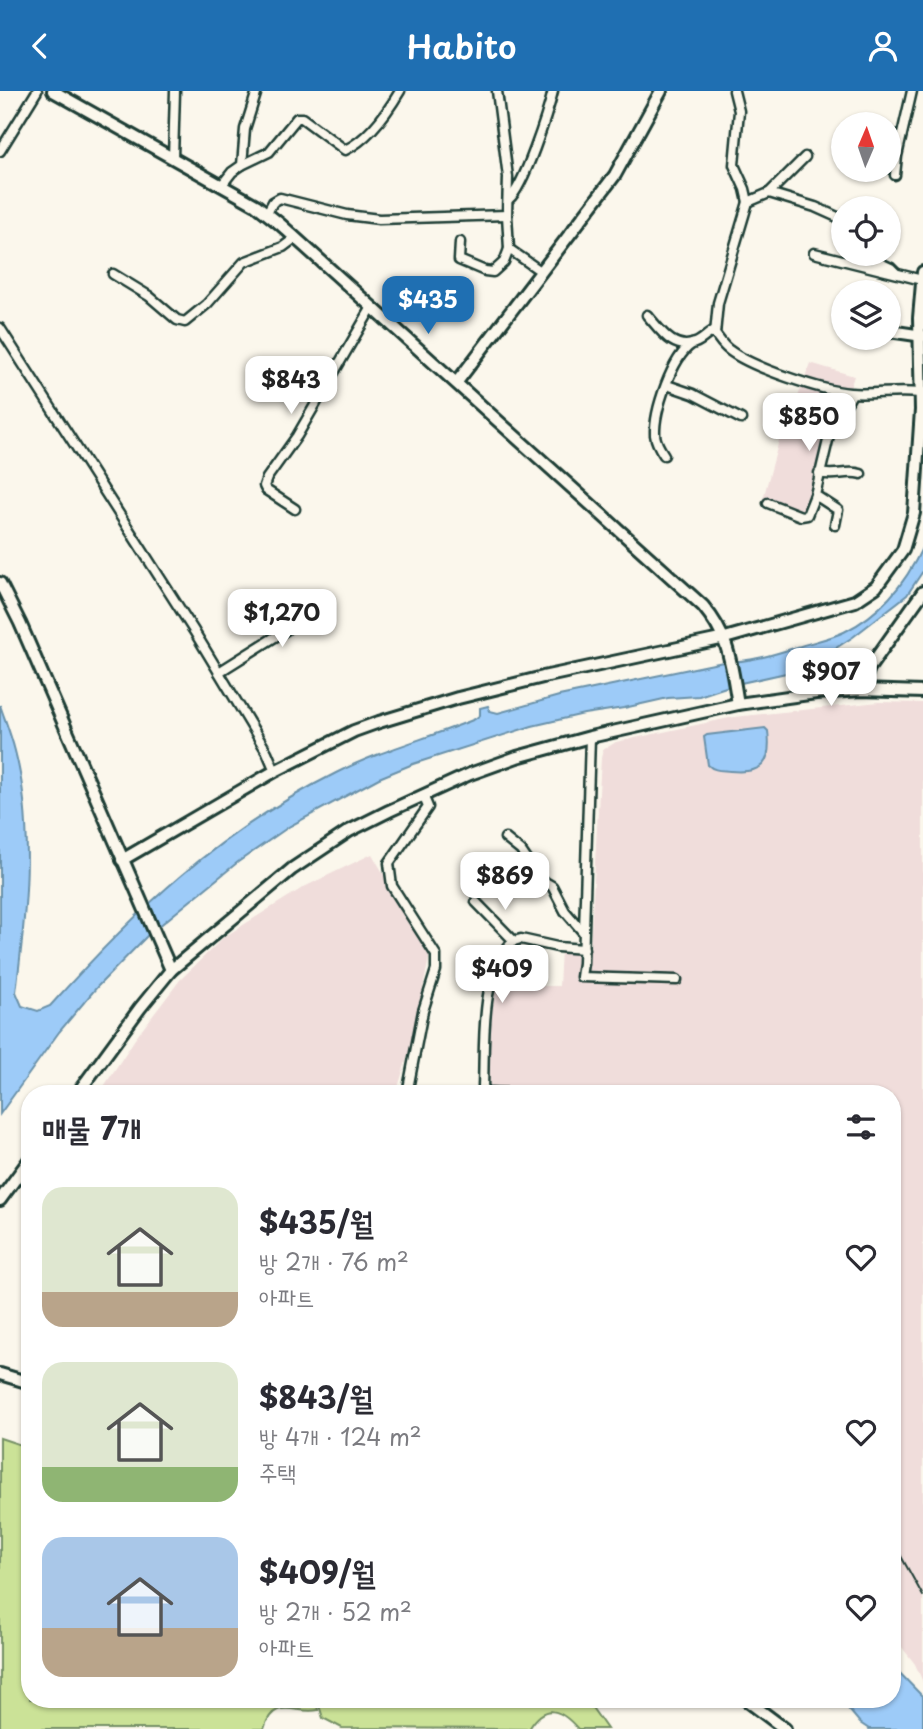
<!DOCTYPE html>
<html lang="ko">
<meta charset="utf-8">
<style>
body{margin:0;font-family:"Playpen Sans","Poor Story",sans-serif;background:#f2f2f3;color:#2b2b33;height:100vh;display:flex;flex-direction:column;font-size:26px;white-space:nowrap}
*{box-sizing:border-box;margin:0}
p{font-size:23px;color:#7c7c81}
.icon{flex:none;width:38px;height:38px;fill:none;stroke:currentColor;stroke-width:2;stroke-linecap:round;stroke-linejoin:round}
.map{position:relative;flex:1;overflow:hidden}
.sheet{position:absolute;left:21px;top:994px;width:880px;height:623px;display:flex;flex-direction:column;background:#fff;border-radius:28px;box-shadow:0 2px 5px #0004}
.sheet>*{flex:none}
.needle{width:46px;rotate:2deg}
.fabs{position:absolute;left:831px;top:21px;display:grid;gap:14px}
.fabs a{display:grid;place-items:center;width:70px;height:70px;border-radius:50%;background:#fff;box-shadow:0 2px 5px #0004;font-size:35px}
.price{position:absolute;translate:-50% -60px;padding:0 16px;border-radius:14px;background:#fff;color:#222;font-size:23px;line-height:46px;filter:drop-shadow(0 2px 4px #0008)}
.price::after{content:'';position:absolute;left:50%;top:42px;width:21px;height:16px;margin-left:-10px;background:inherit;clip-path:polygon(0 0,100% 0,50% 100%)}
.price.on{background:#1f6fb2;color:#fff}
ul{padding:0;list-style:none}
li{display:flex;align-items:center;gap:21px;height:175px;padding:0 21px}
li span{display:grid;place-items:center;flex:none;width:196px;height:140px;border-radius:21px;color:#555}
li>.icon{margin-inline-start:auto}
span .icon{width:84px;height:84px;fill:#fffc;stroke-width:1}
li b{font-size:30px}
h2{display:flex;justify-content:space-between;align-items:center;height:84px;padding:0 21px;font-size:30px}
header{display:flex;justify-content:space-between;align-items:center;height:91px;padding:0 21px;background:#1f6fb2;color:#fff;font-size:32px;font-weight:600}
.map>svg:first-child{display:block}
.built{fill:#f0dddb}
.green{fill:#cbe297;stroke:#759066;stroke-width:2}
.water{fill:#9dcbf8;stroke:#6b92aa;stroke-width:2}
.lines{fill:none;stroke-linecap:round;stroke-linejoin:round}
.street-casing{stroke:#1f3d34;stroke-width:13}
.secondary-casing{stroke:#1f3d34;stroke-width:16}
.street{stroke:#fbf7ec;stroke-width:8}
.secondary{stroke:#fbf7ec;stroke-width:10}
.rail{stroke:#1f3d34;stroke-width:2}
</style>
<header><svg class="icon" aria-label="back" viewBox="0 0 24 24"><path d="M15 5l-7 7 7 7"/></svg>Habito<svg class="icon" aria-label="person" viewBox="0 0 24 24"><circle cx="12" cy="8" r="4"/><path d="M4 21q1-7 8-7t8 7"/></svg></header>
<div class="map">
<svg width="923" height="1638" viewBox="0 0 923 1638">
<rect width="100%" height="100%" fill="#fbf7ec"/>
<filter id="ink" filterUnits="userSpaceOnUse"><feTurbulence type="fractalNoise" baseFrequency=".0143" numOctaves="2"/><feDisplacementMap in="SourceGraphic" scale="14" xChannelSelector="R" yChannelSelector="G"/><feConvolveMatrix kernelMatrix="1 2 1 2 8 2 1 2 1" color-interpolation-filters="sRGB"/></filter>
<g filter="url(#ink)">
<g class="built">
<path d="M810,272L854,285L849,300L805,286Z"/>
<path d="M802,294L841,306L804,421L763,408L781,342L794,318Z"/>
<path d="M879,611L923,612V1591L915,1573L893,1545L892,1003H484L490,901L495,895H559L561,859H590L601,667L603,659L616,651L734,626Z"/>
<path d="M372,763L430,862L413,947L396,1003H99L135,948L180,889L224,846L304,796Z"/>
</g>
<g class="green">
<path d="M0,1347L30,1357V1608H315L318,1619C296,1624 274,1604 264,1638H0Z"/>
<path d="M317,1608H586L607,1638H578C560,1617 545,1612 529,1638L342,1637L323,1627Z"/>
</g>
<g class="water">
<path d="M923,455V480L907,504L853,546L811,573L786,582L732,594L699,605L668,607L624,617L584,623L532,635L413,673L379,687L290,735L238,771L147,845L97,896L59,941L0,1023V614C5,629 11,644 15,660C35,737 26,823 16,901L22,915L38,920L50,915C137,818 218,741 336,682C381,659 429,647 475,628L480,624V617L488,615L490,620L498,622L559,605L723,571C749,571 773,564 797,556C812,551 829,548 844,541C881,523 906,492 923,455Z"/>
<path d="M765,637L768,640C772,673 763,683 730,680C721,679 714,680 708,674L704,646L707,644Z"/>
<path d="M893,1575L923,1606V1638H869L860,1632L840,1608H892Z"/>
</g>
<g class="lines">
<defs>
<g id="street">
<path d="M734,0L739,20L734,74L745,98L748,111L718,212L715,243C719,248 723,255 729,259C751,276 822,300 850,302C873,304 896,299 920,302"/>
<path d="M0,60L37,0"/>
<path d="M173,67L175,0"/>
<path d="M242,74L269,61L297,27H302L345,59C369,48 387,22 400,0"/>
<path d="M895,84L897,65L912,0"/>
<path d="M221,95L232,81L242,74L245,38L257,0"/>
<path d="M769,102L815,116L844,129"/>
<path d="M509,108C524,96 548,21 553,0"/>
<path d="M748,111L769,102L805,66"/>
<path d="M267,122L273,111L280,107L347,124L379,128L507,124"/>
<path d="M460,151L459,169L485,180L493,181L504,171L509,158L507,124L508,86L497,0"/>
<path d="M509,158L542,181"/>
<path d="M814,162L922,189"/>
<path d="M861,163L891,177L895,181"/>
<path d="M113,183L149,205L177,229L185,231L207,213L244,171L283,156L295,147"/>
<path d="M647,224C659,237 673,261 695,252C702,250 708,242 715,239"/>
<path d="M0,237L194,540L267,661L275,680"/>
<path d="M667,294L693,303L741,328"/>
<path d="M664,364C660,358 656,352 655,344C654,320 672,266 692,253"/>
<path d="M819,382C836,386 846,379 861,383"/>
<path d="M815,404L838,419L835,434"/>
<path d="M768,412L801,425L807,424L815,404L830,341L852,303"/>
<path d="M295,418L266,399L264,395L267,387L297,345L372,216"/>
<path d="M219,581L286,539L269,513"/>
<path d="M590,646L583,872L581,886L677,889"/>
<path d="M505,747L521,760L540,788L552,795L565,820L583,841"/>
<path d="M476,811L514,850"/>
<path d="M407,1003L423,920L436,879V864L392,795L389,772L428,716L423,704"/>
<path d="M542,1003L486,1001L483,995C485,953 479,879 514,850L521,848L557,856L584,858"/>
</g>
<g id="secondary">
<path d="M53,0L256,114L280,133L703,515C730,547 731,573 738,613"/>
<path d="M889,240L923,245"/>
<path d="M457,291L615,84L661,0"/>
<path d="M0,492L20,532L171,879"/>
<path d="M861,599L869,577L923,501"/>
<path d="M122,769L275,680L354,640L379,631L458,607L543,586L725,547L855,510L876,496L903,459L914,422L921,319L919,227L923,181"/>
<path d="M77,1003L140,917L171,879L292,778L349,740L389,720L470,683L517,666L590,646L738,613L816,602L861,599L923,601"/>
<path d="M0,1109L30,1068"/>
<path d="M0,1283L30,1292"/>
<path d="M745,1608L785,1638"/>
</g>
</defs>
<use href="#street" class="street-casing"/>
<use href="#secondary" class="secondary-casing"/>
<use href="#street" class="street"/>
<use href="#secondary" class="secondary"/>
<path class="rail" d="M892,1449L923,1505"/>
</g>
</g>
</svg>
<div class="fabs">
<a><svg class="needle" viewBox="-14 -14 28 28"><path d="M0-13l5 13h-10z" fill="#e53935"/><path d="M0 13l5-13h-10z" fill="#7c7c81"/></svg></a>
<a><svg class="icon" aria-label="locate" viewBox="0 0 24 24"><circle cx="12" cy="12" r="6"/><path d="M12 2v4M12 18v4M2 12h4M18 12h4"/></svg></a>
<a><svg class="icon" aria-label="layers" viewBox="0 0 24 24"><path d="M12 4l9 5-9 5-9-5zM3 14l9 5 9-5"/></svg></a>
</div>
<b class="price on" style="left:428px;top:245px">$435</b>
<b class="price" style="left:291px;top:325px">$843</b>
<b class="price" style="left:809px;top:362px">$850</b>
<b class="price" style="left:282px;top:558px">$1,270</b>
<b class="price" style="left:831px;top:617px">$907</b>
<b class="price" style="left:505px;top:821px">$869</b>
<b class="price" style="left:502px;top:914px">$409</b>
<section class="sheet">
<h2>매물 7개<svg class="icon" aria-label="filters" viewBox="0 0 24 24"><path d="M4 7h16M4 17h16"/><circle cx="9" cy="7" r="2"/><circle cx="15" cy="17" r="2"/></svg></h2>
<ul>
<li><span style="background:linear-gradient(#dfe7d0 75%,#b9a48a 0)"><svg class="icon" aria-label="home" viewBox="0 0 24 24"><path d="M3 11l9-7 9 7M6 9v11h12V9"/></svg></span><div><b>$435/월</b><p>방 2개 · 76 m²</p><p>아파트</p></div><svg class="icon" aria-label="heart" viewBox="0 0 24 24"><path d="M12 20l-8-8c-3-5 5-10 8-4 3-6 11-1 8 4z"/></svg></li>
<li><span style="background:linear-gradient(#dfe7d0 75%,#8fb573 0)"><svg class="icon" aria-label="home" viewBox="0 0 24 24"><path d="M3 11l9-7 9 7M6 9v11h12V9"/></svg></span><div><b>$843/월</b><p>방 4개 · 124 m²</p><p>주택</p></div><svg class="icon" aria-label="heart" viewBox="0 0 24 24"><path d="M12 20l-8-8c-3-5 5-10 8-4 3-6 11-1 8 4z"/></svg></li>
<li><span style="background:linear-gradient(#a9c7e8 65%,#b9a48a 0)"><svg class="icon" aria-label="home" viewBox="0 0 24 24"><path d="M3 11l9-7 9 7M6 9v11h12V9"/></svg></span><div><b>$409/월</b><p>방 2개 · 52 m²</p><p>아파트</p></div><svg class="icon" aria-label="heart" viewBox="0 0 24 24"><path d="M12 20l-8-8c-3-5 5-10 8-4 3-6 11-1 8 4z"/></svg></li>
</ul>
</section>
</div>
